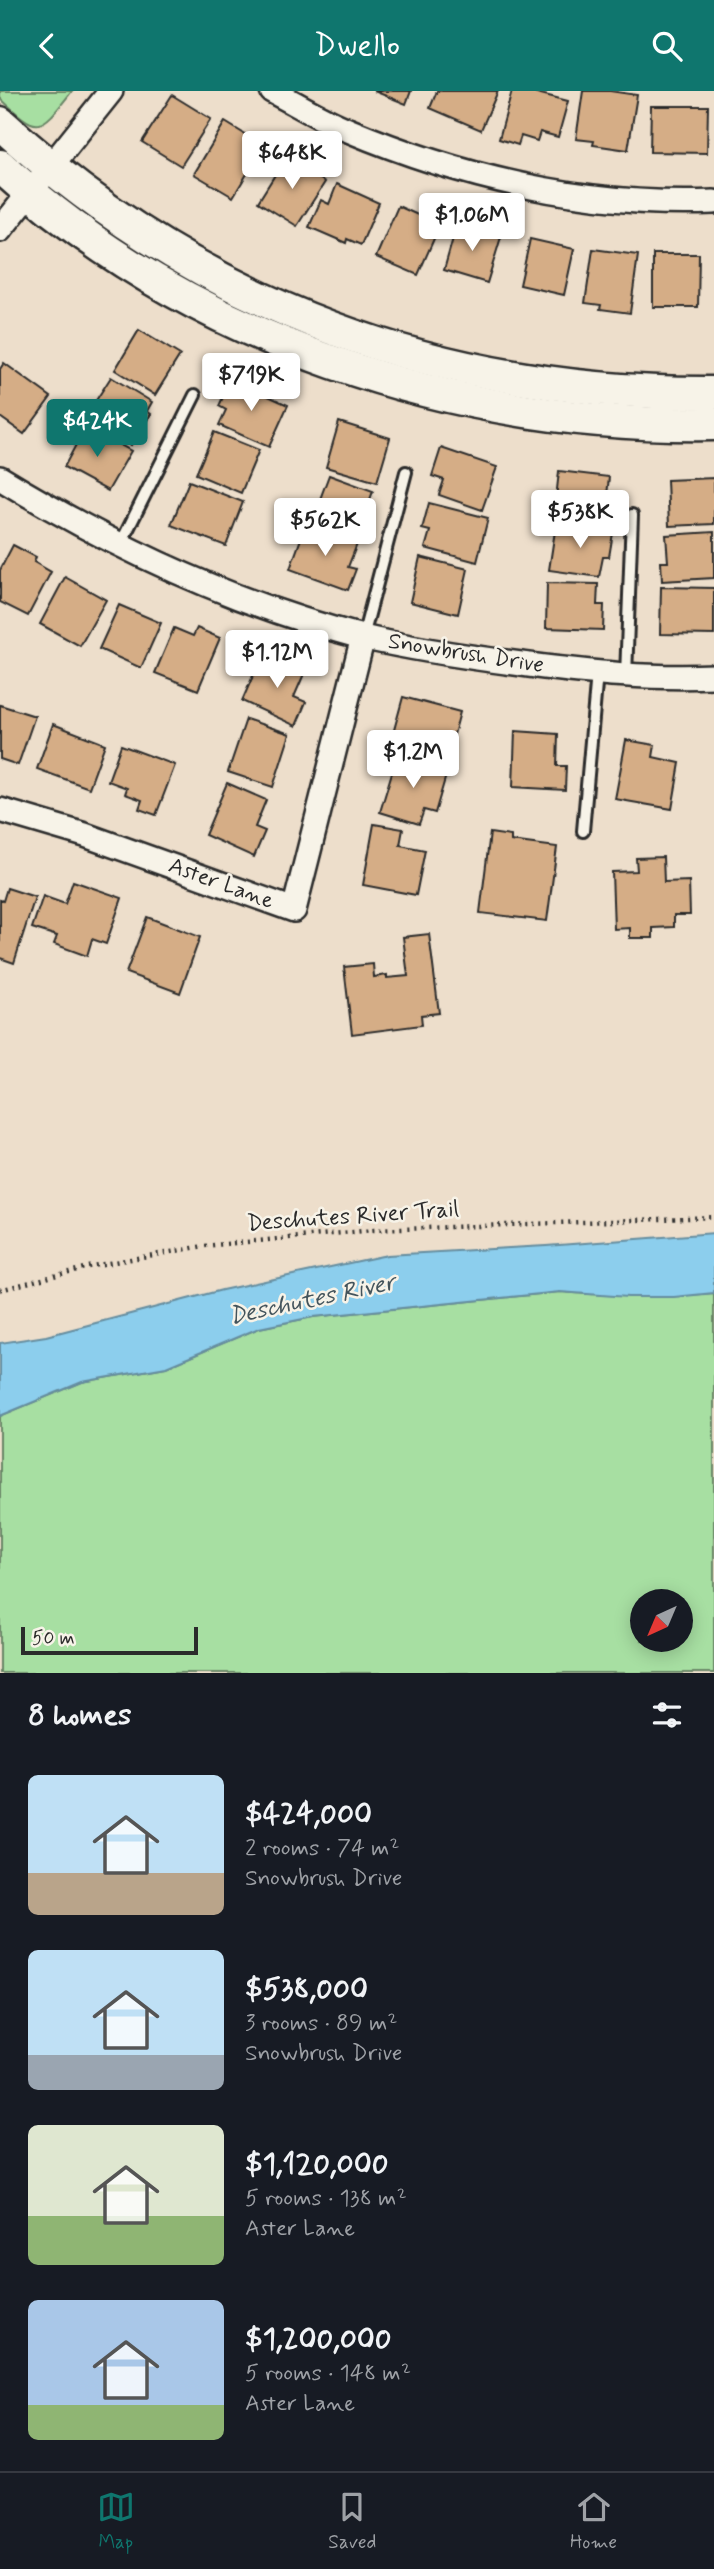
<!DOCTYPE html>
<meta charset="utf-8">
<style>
body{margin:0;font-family:Mynerve,sans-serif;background:#20242c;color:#f1f3f6;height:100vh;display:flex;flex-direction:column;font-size:26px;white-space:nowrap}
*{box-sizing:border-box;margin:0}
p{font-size:23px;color:#9ea1a6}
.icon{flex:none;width:38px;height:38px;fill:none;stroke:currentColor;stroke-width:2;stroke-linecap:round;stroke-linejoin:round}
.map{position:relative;height:1582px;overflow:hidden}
.sheet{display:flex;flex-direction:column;background:#171b24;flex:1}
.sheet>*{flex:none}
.needle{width:46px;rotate:224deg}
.controls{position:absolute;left:630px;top:1498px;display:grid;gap:14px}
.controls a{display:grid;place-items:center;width:63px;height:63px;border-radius:50%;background:#171b24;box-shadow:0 4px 18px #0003;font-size:35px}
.scale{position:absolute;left:21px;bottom:18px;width:177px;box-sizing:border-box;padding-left:7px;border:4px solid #2b2b2b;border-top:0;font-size:19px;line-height:24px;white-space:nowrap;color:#2b2b2b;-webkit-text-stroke:5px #f7f3e8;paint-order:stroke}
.price{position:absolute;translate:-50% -60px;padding:0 16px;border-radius:7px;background:#fff;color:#222;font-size:23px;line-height:46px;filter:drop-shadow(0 2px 4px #0008)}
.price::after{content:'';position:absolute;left:50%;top:42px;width:21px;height:16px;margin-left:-10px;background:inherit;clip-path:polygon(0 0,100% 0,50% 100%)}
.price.on{background:#0f766e;color:#fff}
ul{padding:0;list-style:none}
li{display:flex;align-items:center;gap:21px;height:175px;padding:0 28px}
li span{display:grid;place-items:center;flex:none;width:196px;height:140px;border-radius:10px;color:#555}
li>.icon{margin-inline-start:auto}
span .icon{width:84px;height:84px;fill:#fffc;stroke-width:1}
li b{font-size:30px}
h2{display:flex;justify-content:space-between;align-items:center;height:84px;padding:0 28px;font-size:30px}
header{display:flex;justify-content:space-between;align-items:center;height:91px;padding:0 28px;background:#0f766e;color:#fff;font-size:32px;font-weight:600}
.tabs{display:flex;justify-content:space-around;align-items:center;height:98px;border-top:2px solid #363941;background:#171b24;font-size:19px;color:#9ea1a6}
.tabs a{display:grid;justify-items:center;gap:4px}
.tabs .on{color:#0f766e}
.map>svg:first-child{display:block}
.green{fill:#a7dfa2;stroke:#698566;stroke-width:2;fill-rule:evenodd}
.water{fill:#8cceed;stroke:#658d9f;stroke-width:2}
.building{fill:#d5ad86;stroke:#2b2b2b;stroke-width:2}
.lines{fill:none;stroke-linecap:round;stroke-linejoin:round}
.lane-casing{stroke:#2b2b2b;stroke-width:16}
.street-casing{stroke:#2b2b2b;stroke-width:28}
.secondary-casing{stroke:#2b2b2b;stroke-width:37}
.path{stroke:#2b2b2b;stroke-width:4.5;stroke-dasharray:2 5;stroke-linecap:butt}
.lane{stroke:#f7f3e8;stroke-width:10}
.street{stroke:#f7f3e8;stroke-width:23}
.secondary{stroke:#f7f3e8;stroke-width:32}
.labels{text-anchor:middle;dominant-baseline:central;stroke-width:5;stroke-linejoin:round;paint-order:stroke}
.street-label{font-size:23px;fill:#2b2b2b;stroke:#f7f3e8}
.water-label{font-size:24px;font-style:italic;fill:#43545c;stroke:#f7f3e8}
</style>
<header><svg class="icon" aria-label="back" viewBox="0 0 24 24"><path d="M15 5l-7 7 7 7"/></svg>Dwello<svg class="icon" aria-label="search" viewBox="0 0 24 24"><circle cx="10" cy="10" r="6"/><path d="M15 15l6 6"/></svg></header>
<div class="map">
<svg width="714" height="1582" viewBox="0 0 714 1582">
<rect width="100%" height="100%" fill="#eddecb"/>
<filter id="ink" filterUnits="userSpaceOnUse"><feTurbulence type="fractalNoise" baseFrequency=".0143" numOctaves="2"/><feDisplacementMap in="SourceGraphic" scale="14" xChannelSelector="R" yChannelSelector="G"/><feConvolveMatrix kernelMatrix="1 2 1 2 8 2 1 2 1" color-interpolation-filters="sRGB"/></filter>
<g filter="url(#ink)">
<g class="green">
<path d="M0,0H72C39,42 39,44 0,7Z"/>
<path d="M560,1201C612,1205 662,1207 714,1202V1582H0V1325L82,1291L166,1276L259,1237L313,1226ZM642,1510H681V1549H642Z"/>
</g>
<path class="water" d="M714,1142V1202L674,1206H628L560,1201L313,1226L259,1237L166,1276L82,1291L0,1325V1252L46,1245L222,1199L387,1164L546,1155Z"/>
<g class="building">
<path d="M374,0H411L406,13Z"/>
<path d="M437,0H498L481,39L430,17Z"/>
<path d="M512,0H529L568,10L558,46L540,41L537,50L521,45L518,54L499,48Z"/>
<path d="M583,0H610L637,4L628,59L593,54L594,50L576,48Z"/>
<path d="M172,4L211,28L181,75L142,51Z"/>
<path d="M651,15H708L707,62L650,61Z"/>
<path d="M225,31L264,55L233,106L194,83Z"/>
<path d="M288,63L306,75L304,78L325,91L297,135L258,111Z"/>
<path d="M337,93L379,112L361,154L347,148L346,152L309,136L321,109L329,113Z"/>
<path d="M398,115L440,134L418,184L376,166Z"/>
<path d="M457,133L501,146L487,192L444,179Z"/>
<path d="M530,148L574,158L564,204L520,194Z"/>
<path d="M593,158L638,164L630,222L600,218L601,214L585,212Z"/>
<path d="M653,163H699L698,216H653Z"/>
<path d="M139,239L180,264L155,304L115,279Z"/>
<path d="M4,272L51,306L24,343L0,326V278Z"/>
<path d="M111,286L152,311L147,320L151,323L131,354L86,325Z"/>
<path d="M231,288L288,314L269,356L219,334L226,319L219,315Z"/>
<path d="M339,331L390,347L377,391L326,376Z"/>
<path d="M86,335L131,360L108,400L64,376Z"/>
<path d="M214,341L259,359L241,402L196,383Z"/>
<path d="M441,357L497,376L482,419L439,404L444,389L432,385Z"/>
<path d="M559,380L609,386L604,431L554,426Z"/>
<path d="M329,384L373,400L358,443L313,427Z"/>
<path d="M714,387V433L669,435L667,389Z"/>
<path d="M189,390L243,411L226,455L171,434Z"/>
<path d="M429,412L488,427L477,471L425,457L430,440L422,438Z"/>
<path d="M556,433L613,442L609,466H603L599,486L549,479Z"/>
<path d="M306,434L357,453L348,476L356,478L348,499L290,478Z"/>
<path d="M714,441V487L662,490L661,471H668L666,444Z"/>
<path d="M13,454L36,466L34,471L51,481L28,525L0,511V479Z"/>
<path d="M420,466L468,478L458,523L410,511Z"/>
<path d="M65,486L106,509L80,555L40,533Z"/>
<path d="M547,492L598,493L597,514H604L603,539L546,537Z"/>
<path d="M661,496L714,497V544L660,543Z"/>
<path d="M119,514L161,532L141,577L99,558Z"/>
<path d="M174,537L193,545L197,537L220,547L198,599L155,582Z"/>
<path d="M284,566L307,576L294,606L306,611L296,635L242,610L259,571L278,579Z"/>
<path d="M403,606L460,621L448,666L391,650Z"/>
<path d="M0,614L35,625L18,674L0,668Z"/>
<path d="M246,628L290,643L273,696L228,681Z"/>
<path d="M53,633L105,653L89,697L37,678Z"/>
<path d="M515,640L558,643L557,675H566L565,699L513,696Z"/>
<path d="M626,649L655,654L653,666L680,672L672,718L615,708Z"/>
<path d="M121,654L175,674L156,724L139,718L142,709L125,703L127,697L108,690Z"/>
<path d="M397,665L447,681L435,722L424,719L419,733L380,721Z"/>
<path d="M227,692L266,709L255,736L265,740L254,766L205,744Z"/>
<path d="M374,733L403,738L400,754L425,759L416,804L363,794Z"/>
<path d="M490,742L511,745V750L557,756L547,830L480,822Z"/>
<path d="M663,766L664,791L689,790L690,824H674V836L653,837V847H630V837L614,838L612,781L637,780L636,767Z"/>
<path d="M73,790L122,807L106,853L92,848L87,865L54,853L57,845L32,837L43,805L65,813Z"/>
<path d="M7,797L35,806L14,872L0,867V809L3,810Z"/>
<path d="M147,826L200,846L180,902L126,882Z"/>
<path d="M429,843L439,922L421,924L422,934L352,943L344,876L373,873L374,886L387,884V887L408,885L403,846Z"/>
</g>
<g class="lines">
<defs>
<g id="lane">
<path d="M120,454L195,304"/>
<path d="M363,546L406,381"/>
<path d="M626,585L632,424"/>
<path d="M583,740L597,582"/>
</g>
<g id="street">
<path d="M272,0C297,13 322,29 348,39C465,88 587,116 714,111"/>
<path d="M0,139L111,0"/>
<path d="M0,387C113,456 234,513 362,546C417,559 474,567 529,574C591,582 652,588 714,585"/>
<path d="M0,719L85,744L294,819L363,546"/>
</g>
<g id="secondary">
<path d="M0,32C200,216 444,304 714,302"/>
<path d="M0,75C191,250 457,337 714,333"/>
</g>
</defs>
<use href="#lane" class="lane-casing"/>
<use href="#street" class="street-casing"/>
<use href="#secondary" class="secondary-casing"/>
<path class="path" d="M0,1199L92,1175L204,1155L374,1139L714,1126"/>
<use href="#lane" class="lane"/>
<use href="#street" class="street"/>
<use href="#secondary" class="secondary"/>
</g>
</g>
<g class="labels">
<g class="street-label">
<text transform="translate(466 563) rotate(9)">Snowbrush Drive</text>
<text transform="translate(221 793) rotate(20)">Aster Lane</text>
<text transform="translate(353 1126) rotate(-4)">Deschutes River Trail</text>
</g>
<g class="water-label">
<text transform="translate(312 1209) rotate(-12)">Deschutes River</text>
</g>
</g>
</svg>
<div class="controls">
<a><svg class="needle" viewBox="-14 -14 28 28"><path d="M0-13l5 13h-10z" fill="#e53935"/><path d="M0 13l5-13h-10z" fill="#9ea1a6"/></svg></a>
</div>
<div class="scale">50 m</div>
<b class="price" style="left:292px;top:100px">$648K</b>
<b class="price" style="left:472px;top:162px">$1.06M</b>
<b class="price" style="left:251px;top:322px">$719K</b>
<b class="price on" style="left:97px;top:368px">$424K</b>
<b class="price" style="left:580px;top:459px">$538K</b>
<b class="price" style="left:325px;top:467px">$562K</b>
<b class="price" style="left:277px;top:599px">$1.12M</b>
<b class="price" style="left:413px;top:699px">$1.2M</b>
</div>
<section class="sheet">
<h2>8 homes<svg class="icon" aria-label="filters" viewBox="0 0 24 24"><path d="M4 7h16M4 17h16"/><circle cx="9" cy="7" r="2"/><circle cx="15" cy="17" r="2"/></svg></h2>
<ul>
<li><span style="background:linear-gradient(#bfe0f5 70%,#b9a48a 0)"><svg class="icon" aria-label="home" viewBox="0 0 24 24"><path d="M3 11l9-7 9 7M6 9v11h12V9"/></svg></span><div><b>$424,000</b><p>2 rooms · 74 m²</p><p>Snowbrush Drive</p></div></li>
<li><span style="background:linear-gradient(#bfe0f5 75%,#9aa5b1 0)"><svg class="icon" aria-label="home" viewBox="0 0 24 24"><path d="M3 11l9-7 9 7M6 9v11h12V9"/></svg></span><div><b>$538,000</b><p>3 rooms · 89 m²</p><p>Snowbrush Drive</p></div></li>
<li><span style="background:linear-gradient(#dfe7d0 65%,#8fb573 0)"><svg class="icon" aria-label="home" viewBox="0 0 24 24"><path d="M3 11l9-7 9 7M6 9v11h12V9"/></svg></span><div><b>$1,120,000</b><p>5 rooms · 138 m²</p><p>Aster Lane</p></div></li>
<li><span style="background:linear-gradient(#a9c7e8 75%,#8fb573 0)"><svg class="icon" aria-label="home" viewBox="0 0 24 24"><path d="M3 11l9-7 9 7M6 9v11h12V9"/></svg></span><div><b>$1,200,000</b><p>5 rooms · 148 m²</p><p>Aster Lane</p></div></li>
</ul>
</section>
<nav class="tabs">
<a class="on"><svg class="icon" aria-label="map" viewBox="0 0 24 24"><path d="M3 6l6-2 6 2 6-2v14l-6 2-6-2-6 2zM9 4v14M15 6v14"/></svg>Map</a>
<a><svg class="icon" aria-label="saved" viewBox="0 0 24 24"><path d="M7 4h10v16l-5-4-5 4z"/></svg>Saved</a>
<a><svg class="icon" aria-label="home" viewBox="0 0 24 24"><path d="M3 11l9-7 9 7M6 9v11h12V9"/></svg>Home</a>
</nav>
